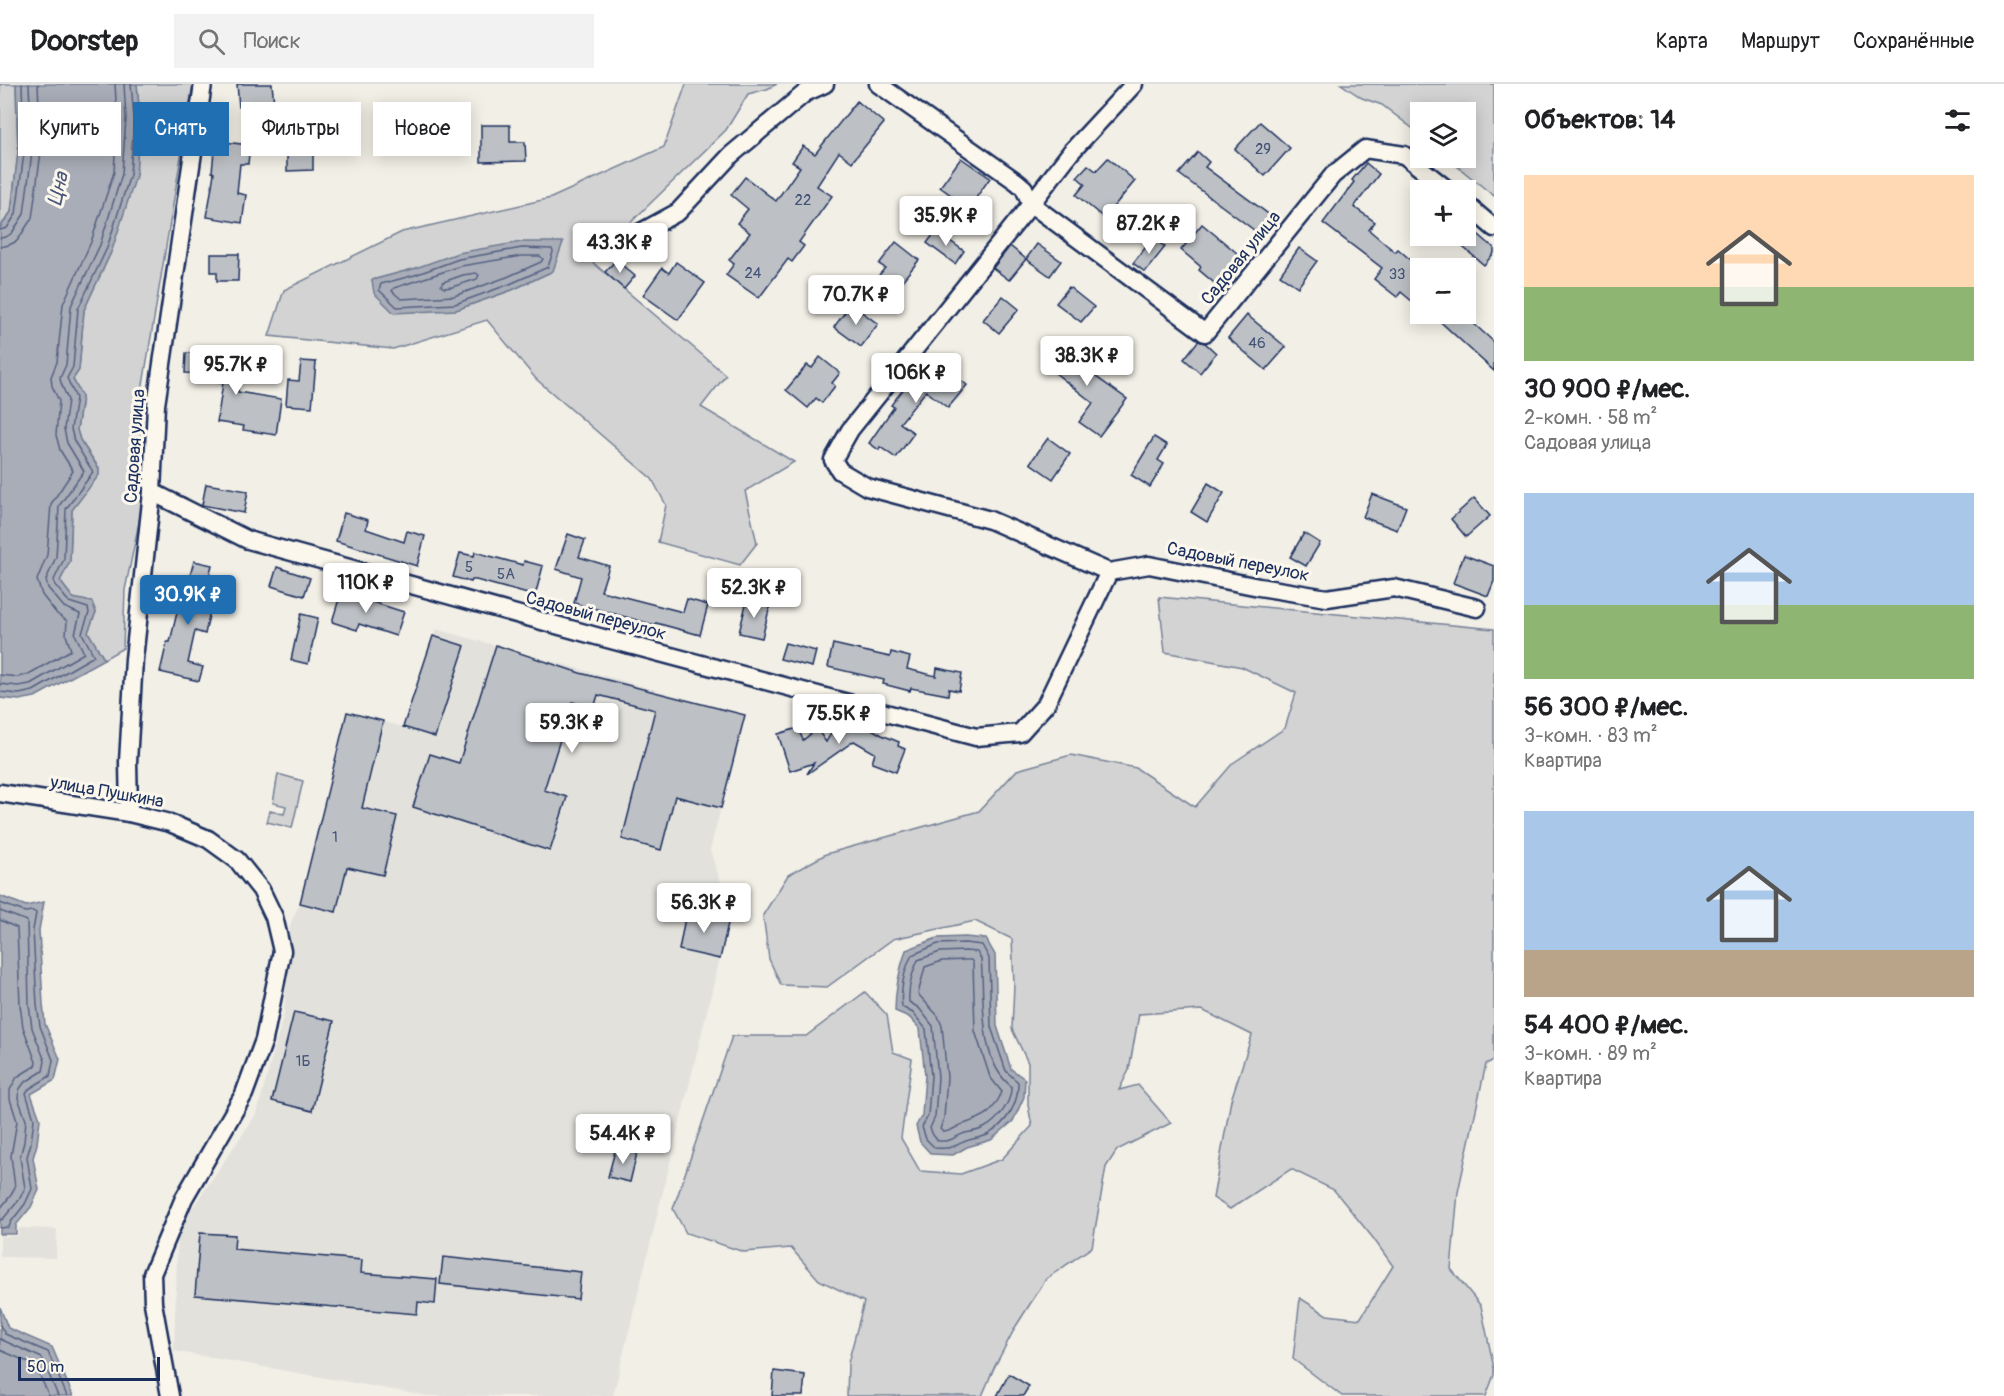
<!DOCTYPE html>
<html lang="ru">
<meta charset="utf-8">
<style>
body{margin:0;font-family:Pangolin,sans-serif;background:#f2f2f2;color:#202124;height:100vh;display:flex;flex-direction:column;font-size:22px;white-space:nowrap}
*{box-sizing:border-box;margin:0}
p{font-size:20px;color:#757577}
.icon{flex:none;width:33px;height:33px;fill:none;stroke:currentColor;stroke-width:2;stroke-linecap:round;stroke-linejoin:round}
.map{position:relative;flex:1;overflow:hidden}
.panel{display:flex;flex-direction:column;background:#fff;width:510px}
.panel>*{flex:none}
.guide{position:absolute;left:18px;top:18px;width:570px;height:54px;display:flex;gap:12px}
.controls{position:absolute;left:1410px;top:18px;display:grid;gap:12px}
.controls a{display:grid;place-items:center;width:66px;height:66px;border-radius:0px;background:#fff;box-shadow:0 3px 15px #0003;font-size:30px}
.scale{position:absolute;left:18px;bottom:15px;width:142px;box-sizing:border-box;padding-left:6px;border:3px solid #1b2f5e;border-top:0;font-size:16px;line-height:21px;white-space:nowrap;color:#1b2f5e;-webkit-text-stroke:4px #fbf7ec;paint-order:stroke}
.price{position:absolute;translate:-50% -51px;padding:0 14px;border-radius:6px;background:#fff;color:#222;font-size:20px;line-height:39px;filter:drop-shadow(0 2px 3px #0008)}
.price::after{content:'';position:absolute;left:50%;top:36px;width:18px;height:14px;margin-left:-9px;background:inherit;clip-path:polygon(0 0,100% 0,50% 100%)}
.price.active{background:#1f6fb2;color:#fff}
ul{padding:0;list-style:none}
li{display:grid;align-content:center;gap:12px;height:318px;padding:0 30px}
li span{display:grid;place-items:center;height:186px;border-radius:0px;color:#555}
li>.icon{margin-inline-start:auto}
span .icon{width:108px;height:108px;fill:#fffc;stroke-width:1}
li b{font-size:26px}
h2{display:flex;justify-content:space-between;align-items:center;height:72px;padding:0 30px;font-size:26px}
.chip{padding:0 21px;border-radius:0px;background:#fff;box-shadow:0 3px 15px #0003;font-size:21px;line-height:54px}
.chip.active{background:#1f6fb2;color:#fff}
header{display:flex;align-items:center;gap:36px;box-sizing:border-box;height:84px;padding:0 30px;background:#fff;border-bottom:2px solid #e0e0e0}
header strong{font-size:28px}
nav{display:flex;gap:33px;margin-inline-start:auto;font-size:21px}
.search{width:420px;height:54px;background:#f2f2f2;display:flex;align-items:center;gap:15px;box-sizing:border-box;padding:0 21px;border-radius:0px;color:#757577;font-size:22px}
main{display:flex;flex:1;min-height:0}
.map>svg:first-child{display:block}
.built{fill:#e2e1dc}
.green{fill:#d2d3d2;stroke:#768198;stroke-width:1.5;fill-rule:evenodd}
.water{fill:#a9adb7;stroke:#707b93;stroke-width:1.5}
.lines{fill:none;stroke-linecap:round;stroke-linejoin:round}
.shore{stroke:#546182;stroke-width:1.5}
.building{fill:#bdc0c4;stroke:#1b2f5e;stroke-width:1.5}
.minor-casing{stroke:#1b2f5e;stroke-width:21}
.minor{stroke:#fbf7ec;stroke-width:16}
.labels{text-anchor:middle;dominant-baseline:central;stroke-width:6;stroke-linejoin:round;paint-order:stroke}
.number-label{font-size:15px;fill:#445378}
.street-label{font-size:18px;fill:#1b2f5e;stroke:#fbf7ec}
.water-label{font-size:20px;font-style:italic;fill:#465579;stroke:#fbf7ec}
</style>
<header>
<strong>Doorstep</strong>
<div class="search"><svg class="icon" aria-label="search" viewBox="0 0 24 24"><circle cx="10" cy="10" r="6"/><path d="M15 15l6 6"/></svg>Поиск</div>
<nav><a>Карта</a><a>Маршрут</a><a>Сохранённые</a></nav>
</header>
<main>
<div class="map">
<svg width="1494" height="1312" viewBox="0 0 1494 1312">
<rect width="100%" height="100%" fill="#f2efe6"/>
<filter id="ink" filterUnits="userSpaceOnUse"><feTurbulence type="fractalNoise" baseFrequency=".0167" numOctaves="2"/><feDisplacementMap in="SourceGraphic" scale="12" xChannelSelector="R" yChannelSelector="G"/><feConvolveMatrix kernelMatrix="1 2 1 2 8 2 1 2 1" color-interpolation-filters="sRGB"/></filter>
<g filter="url(#ink)">
<g class="built">
<path d="M436,545L745,631L710,766L731,829L613,1312H427L174,1267L178,1145L257,1029L284,929L289,850L291,838L300,819L347,628L403,643Z"/>
<path d="M19,1144L57,1145L56,1174L0,1173V1152H18Z"/>
</g>
<g class="green">
<path d="M0,0H16L18,68L11,128L0,143Z"/>
<path d="M137,0H193L141,313L143,419L125,506L123,564L104,575L88,548L96,528L73,514L60,497L70,477L72,426L99,390V384L80,356L77,346L82,313L73,295L79,286L84,226L112,166L140,34Z"/>
<path d="M686,0H777L767,5L748,10L726,46L624,145L584,171L726,291L701,323L794,378L745,407L757,459L740,481L658,458L666,421L652,395L536,295L487,236L393,265L269,252L284,206L402,148L551,114L664,63ZM413,185L553,187L512,206L456,226L372,196Z"/>
<path d="M1341,0H1494V112L1447,74H1466V28H1420V50L1382,21L1362,14Z"/>
<path d="M1159,513L1494,545V976L1486,980L1458,1108L1451,1185L1481,1222L1494,1284V1291L1486,1312H1342L1293,1275L1300,1214L1327,1231L1360,1235L1393,1182L1373,1154L1334,1106L1291,1085L1230,1125L1213,1114L1231,1016L1252,951L1202,926L1139,930L1129,986L1119,1006L1138,1001L1171,1039L1117,1066L1106,1083L1092,1163L1046,1195L1016,1242L994,1284L982,1312H847L848,1279L864,1218L819,1196L791,1164L744,1168L686,1149L673,1125L732,952H806L865,908L887,931L893,968L912,975L901,1054L920,1087L961,1090L1002,1075L1032,1042L1028,1021V979L1012,945L1014,901L1012,855L975,837L893,855L827,903L781,901L769,875L763,831L788,791L826,770L979,727L1017,686L1071,671L1136,684L1195,723L1233,679L1285,644L1296,609L1242,583L1165,568Z"/>
<path d="M278,690L303,697L292,744L267,738L270,727L284,730L286,722L273,719Z"/>
</g>
<g class="water">
<path d="M16,0H137L140,34L136,92L112,166L84,226L79,286L73,295L82,313L77,346L80,356L99,385V391L72,426L70,477L60,497L73,514L92,518L96,528L88,548L104,575L35,613L19,616L0,614V144L11,128L18,68Z"/>
<path d="M521,158H563L553,187L512,206L456,226L394,229L374,209L372,196L413,185L458,169Z"/>
<path d="M0,812L26,822L44,818L39,846L43,920L45,940L60,975L55,996L31,1010L40,1035L37,1060L33,1074L39,1106L31,1123L16,1141V1150H0Z"/>
<path d="M965,853L986,855L995,871L997,942L1011,985L1025,995L1024,1013L1013,1037L991,1056L967,1063L953,1071L931,1070L920,1058L916,1042L922,1031L925,992L920,945L909,933L895,927C895,905 899,887 906,866L937,854Z"/>
<path d="M0,1223L8,1244L52,1263L73,1312H0Z"/>
</g>
<g class="lines">
<g class="shore">
<path d="M0,146L7,144L16,130L24,69L22,0"/>
<path d="M0,154L6,153L12,149L24,130L32,68L29,0"/>
<path d="M0,163L9,161L17,157L32,134L41,68L38,0"/>
<path d="M522,164L552,165L553,168L548,183L510,200L455,220L397,223L379,206L381,200L415,191L459,175Z"/>
<path d="M522,172H540L543,175L541,178L507,193L454,212L401,215L392,207L394,204L461,182Z"/>
<path d="M476,189L479,191L477,195L452,203L444,204L441,202L443,198L463,191Z"/>
<path d="M0,591L18,593L27,591L71,566L66,551L67,537L57,530L42,511L37,496L47,471L51,420L73,387L60,366L56,351L59,317L52,302L51,293L57,278L63,220L91,158L114,88L117,34L115,0"/>
<path d="M0,600L18,602L30,600L84,569L75,550L80,530L64,523L48,504L46,496L56,473L59,422L84,387L67,359L64,345L68,316L61,299L60,294L66,281L71,222L100,161L122,90L126,34L124,0"/>
<path d="M0,608L19,610L33,607L94,572L82,549L89,529L88,524L69,518L55,501L54,496L64,475L66,425L93,388L74,357L71,345L76,314L67,294L73,283L78,225L107,164L130,91L134,34L131,0"/>
<path d="M0,819L25,828L33,827L36,829L33,846L37,921L40,942L53,976L50,992L29,1005L26,1009L34,1035L31,1059L27,1073L32,1105L25,1120L11,1138L9,1143L0,1144"/>
<path d="M0,827L27,837L29,921L32,944L45,977L43,987L24,999L19,1006L18,1014L26,1036L24,1058L20,1073L25,1104L19,1116L3,1135L0,1136"/>
<path d="M0,836L17,844L20,921L23,943L36,978L35,982L17,993L10,1006V1015L17,1037L11,1072L15,1103L11,1111L0,1125"/>
<path d="M965,859L982,861L989,874L991,943L1006,987L1018,998C1019,1020 1007,1038 989,1050C982,1054 973,1054 966,1057C951,1063 953,1065 935,1064L926,1055L922,1043L928,1032L931,992L926,945L913,929L902,923C900,906 904,886 912,871L938,860Z"/>
<path d="M965,867L977,868L981,875C985,913 977,975 1011,1002C1012,1018 998,1037 984,1044C978,1047 971,1048 965,1049C954,1053 952,1058 938,1057L933,1051L930,1044L935,1033L938,993L933,942L919,924L909,918C908,904 912,889 918,876L940,868Z"/>
<path d="M965,876H971L973,879L975,947L990,993L1002,1008C991,1032 984,1033 961,1041C954,1044 950,1048 943,1048L940,1045L944,1034L947,993L942,942L938,932L918,910L925,883L942,877Z"/>
<path d="M0,1241L5,1250L48,1268L67,1312"/>
<path d="M0,1255L42,1274L58,1312"/>
<path d="M0,1266L35,1281L49,1312"/>
</g>
</g>
<g class="building">
<path d="M237,0H272L274,20L239,23Z"/>
<path d="M857,17L884,39L852,78L839,68L817,102L832,112L799,158L804,162L792,178L788,175L759,214L726,191L734,180L729,176L750,149L737,139L748,125L731,111L745,93L776,117L800,83L792,78L803,62L815,70Z"/>
<path d="M1260,38L1290,64L1265,92L1235,65Z"/>
<path d="M481,41H510V58H525L526,77L481,78Z"/>
<path d="M215,57L250,61L248,80H240L237,109L246,111L242,139L207,133L214,89L212,88Z"/>
<path d="M313,68V86L287,87V69Z"/>
<path d="M1198,68L1209,78L1205,83L1275,135L1262,152L1179,90Z"/>
<path d="M961,74L990,94L969,124L940,103Z"/>
<path d="M1108,74L1135,97L1104,134L1076,111L1085,100L1077,93L1088,81L1096,87Z"/>
<path d="M1366,79L1379,90L1354,123L1375,138L1369,146L1395,168L1398,165L1420,184V224L1401,208L1397,213L1374,195L1382,184L1323,139L1354,98L1352,96Z"/>
<path d="M976,123L991,133L983,145L968,135Z"/>
<path d="M1202,140L1243,174L1219,203L1199,186L1201,183L1181,166Z"/>
<path d="M1471,144L1494,164V169L1484,181L1458,159Z"/>
<path d="M936,147L964,167L955,180L927,159Z"/>
<path d="M1153,154L1165,163L1145,188L1133,179Z"/>
<path d="M896,158L919,176L893,208L876,195L885,184L879,180Z"/>
<path d="M1037,160L1061,177L1050,192L1026,175Z"/>
<path d="M1010,162L1026,175L1009,196L993,184Z"/>
<path d="M1299,164L1317,177L1298,203L1280,191Z"/>
<path d="M211,170H239L238,197H217V188H211Z"/>
<path d="M616,176L635,192L624,205L605,188Z"/>
<path d="M676,178L705,199L678,236L643,211L662,184L669,189Z"/>
<path d="M1069,203L1094,223L1081,238L1056,219Z"/>
<path d="M1003,212L1019,225L999,249L983,236Z"/>
<path d="M851,220L878,240L861,263L834,243Z"/>
<path d="M1432,230H1463L1494,258V287Z"/>
<path d="M1247,231L1286,263L1266,286L1228,254Z"/>
<path d="M1065,256L1095,279L1088,287L1127,315L1099,352L1079,338L1093,319L1045,281Z"/>
<path d="M1198,257L1205,259L1216,269L1200,289L1184,275Z"/>
<path d="M186,269L231,272L230,283H239L238,308L281,315L276,351L243,346L244,342L217,338L223,299L215,298V290L185,289Z"/>
<path d="M929,272L967,301L948,324L926,307L900,339L914,349L896,374L880,363L879,366L869,359L894,323L891,321Z"/>
<path d="M820,273L840,289L832,299L835,302L822,319L816,314L808,324L786,306L807,281L812,284Z"/>
<path d="M301,277L316,278L312,323L286,321L288,296L299,297Z"/>
<path d="M1154,353L1167,361L1158,376L1164,380L1150,403L1131,391Z"/>
<path d="M1048,354L1070,370L1053,395L1030,379Z"/>
<path d="M1208,399L1224,409L1207,438L1191,428Z"/>
<path d="M206,400L248,407L244,429L202,421Z"/>
<path d="M1372,410L1406,423L1397,446L1363,433Z"/>
<path d="M1474,414L1490,432L1466,453L1451,435Z"/>
<path d="M344,429L368,436L366,445L404,458L407,447L425,452L417,482L336,457Z"/>
<path d="M1304,449L1320,459L1306,482L1290,473Z"/>
<path d="M568,450L585,456L579,473L609,482L601,507L683,528L687,515L708,521L700,551L656,539L655,541L574,519L581,493L556,485Z"/>
<path d="M475,468L523,481L524,477L543,482L535,512L476,496H472L471,498L453,493L460,469L474,472Z"/>
<path d="M1464,471L1494,482V497L1488,512L1453,499Z"/>
<path d="M194,477L212,481L201,525L210,527L205,550L195,547L188,579L203,583L199,597L160,588L167,558H170L179,520L182,521Z"/>
<path d="M277,483L310,494L304,512L271,502Z"/>
<path d="M342,505L364,512L363,515L404,528L396,552L359,540L357,546L332,538Z"/>
<path d="M747,516L770,522L762,554L739,549Z"/>
<path d="M301,530L318,534L308,580L291,576Z"/>
<path d="M433,552L465,562L435,653L403,643Z"/>
<path d="M785,559L816,567L812,583L780,575Z"/>
<path d="M833,560L890,573L891,568L910,573L907,585L936,592L937,584L962,589L959,607L949,605L948,611L911,604L910,607L883,600L884,596L828,583Z"/>
<path d="M496,561L580,589L745,631L721,724L675,712L661,766L622,755L655,626L598,611L594,624L572,618L544,706L567,713L550,767L413,723L430,670L459,679Z"/>
<path d="M347,628L383,637L362,724L397,732L383,791L347,783L336,828L300,819Z"/>
<path d="M843,628L882,651L899,658L898,662L905,665L896,688L872,679L875,669L854,657L807,690L814,679L790,687L778,650L798,644L803,656L817,645L826,658Z"/>
<path d="M687,823L729,835L720,875L679,866Z"/>
<path d="M294,928L334,937L312,1027L272,1017Z"/>
<path d="M616,1063L637,1069L630,1098L608,1093Z"/>
<path d="M200,1149L235,1151L234,1165L362,1176L361,1189L437,1195L435,1220L418,1218L417,1230L195,1211Z"/>
<path d="M443,1173L581,1188L578,1215L440,1200Z"/>
<path d="M774,1287L805,1291L803,1312H772Z"/>
<path d="M1009,1290L1029,1302L1023,1312H997Z"/>
</g>
<g class="lines">
<defs>
<g id="minor">
<path d="M878,0L1017,98L1024,104L1031,120L1205,249L1333,91L1365,65L1404,71L1448,106"/>
<path d="M1466,120L1494,144"/>
<path d="M632,153L678,128L731,71L805,9L825,0"/>
<path d="M152,408L248,456L596,552L976,653L1020,649L1046,620L1109,488L1149,481L1259,503L1327,514L1394,504L1477,524"/>
<path d="M1109,488L990,436L867,403L840,387L833,376L850,346L1031,120L1071,68L1134,0"/>
<path d="M0,709L129,729L170,739L208,755L237,776L261,806L274,833L282,867L264,956L244,1010L184,1114L152,1190L153,1219L170,1312"/>
<path d="M129,729L128,678L134,575L152,408L156,321L203,0"/>
</g>
</defs>
<use href="#minor" class="minor-casing"/>
<use href="#minor" class="minor"/>
</g>
</g>
<g class="labels">
<g class="number-label">
<text x="1263" y="65">29</text>
<text x="803" y="116">22</text>
<text x="753" y="189">24</text>
<text x="1397" y="190">33</text>
<text x="1257" y="259">46</text>
<text x="469" y="483">5</text>
<text x="506" y="490">5А</text>
<text x="335" y="753">1</text>
<text x="303" y="977">1Б</text>
</g>
<g class="street-label">
<text transform="translate(1241 174) rotate(-51)">Садовая улица</text>
<text transform="translate(135 362) rotate(-86)">Садовая улица</text>
<text transform="translate(1238 478) rotate(11)">Садовый переулок</text>
<text transform="translate(596 532) rotate(15)">Садовый переулок</text>
<text transform="translate(107 708) rotate(10)">улица Пушкина</text>
</g>
<g class="water-label">
<text transform="translate(58 105) rotate(-76)">Цна</text>
</g>
</g>
</svg>
<div class="controls">
<a><svg class="icon" aria-label="layers" viewBox="0 0 24 24"><path d="M12 4l9 5-9 5-9-5zM3 14l9 5 9-5"/></svg></a>
<a>+</a>
<a>−</a>
</div>
<div class="scale">50 m</div>
<b class="price" style="left:946px;top:163px">35.9K ₽</b>
<b class="price" style="left:1149px;top:171px">87.2K ₽</b>
<b class="price" style="left:620px;top:190px">43.3K ₽</b>
<b class="price" style="left:856px;top:242px">70.7K ₽</b>
<b class="price" style="left:1087px;top:303px">38.3K ₽</b>
<b class="price" style="left:236px;top:312px">95.7K ₽</b>
<b class="price" style="left:916px;top:320px">106K ₽</b>
<b class="price" style="left:366px;top:530px">110K ₽</b>
<b class="price" style="left:754px;top:535px">52.3K ₽</b>
<b class="price active" style="left:188px;top:542px">30.9K ₽</b>
<b class="price" style="left:839px;top:661px">75.5K ₽</b>
<b class="price" style="left:572px;top:670px">59.3K ₽</b>
<b class="price" style="left:704px;top:850px">56.3K ₽</b>
<b class="price" style="left:623px;top:1081px">54.4K ₽</b>
<div class="guide">
<a class="chip">Купить</a>
<a class="chip active">Снять</a>
<a class="chip">Фильтры</a>
<a class="chip">Новое</a>
</div>
</div>
<section class="panel">
<h2>Объектов: 14<svg class="icon" aria-label="filters" viewBox="0 0 24 24"><path d="M4 7h16M4 17h16"/><circle cx="9" cy="7" r="2"/><circle cx="15" cy="17" r="2"/></svg></h2>
<ul>
<li><span style="background:linear-gradient(#ffd9b3 60%,#8fb573 0)"><svg class="icon" aria-label="home" viewBox="0 0 24 24"><path d="M3 11l9-7 9 7M6 9v11h12V9"/></svg></span><div><b>30 900 ₽/мес.</b><p>2-комн. · 58 m²</p><p>Садовая улица</p></div></li>
<li><span style="background:linear-gradient(#a9c7e8 60%,#8fb573 0)"><svg class="icon" aria-label="home" viewBox="0 0 24 24"><path d="M3 11l9-7 9 7M6 9v11h12V9"/></svg></span><div><b>56 300 ₽/мес.</b><p>3-комн. · 83 m²</p><p>Квартира</p></div></li>
<li><span style="background:linear-gradient(#a9c7e8 75%,#b9a48a 0)"><svg class="icon" aria-label="home" viewBox="0 0 24 24"><path d="M3 11l9-7 9 7M6 9v11h12V9"/></svg></span><div><b>54 400 ₽/мес.</b><p>3-комн. · 89 m²</p><p>Квартира</p></div></li>
</ul>
</section>
</main>
